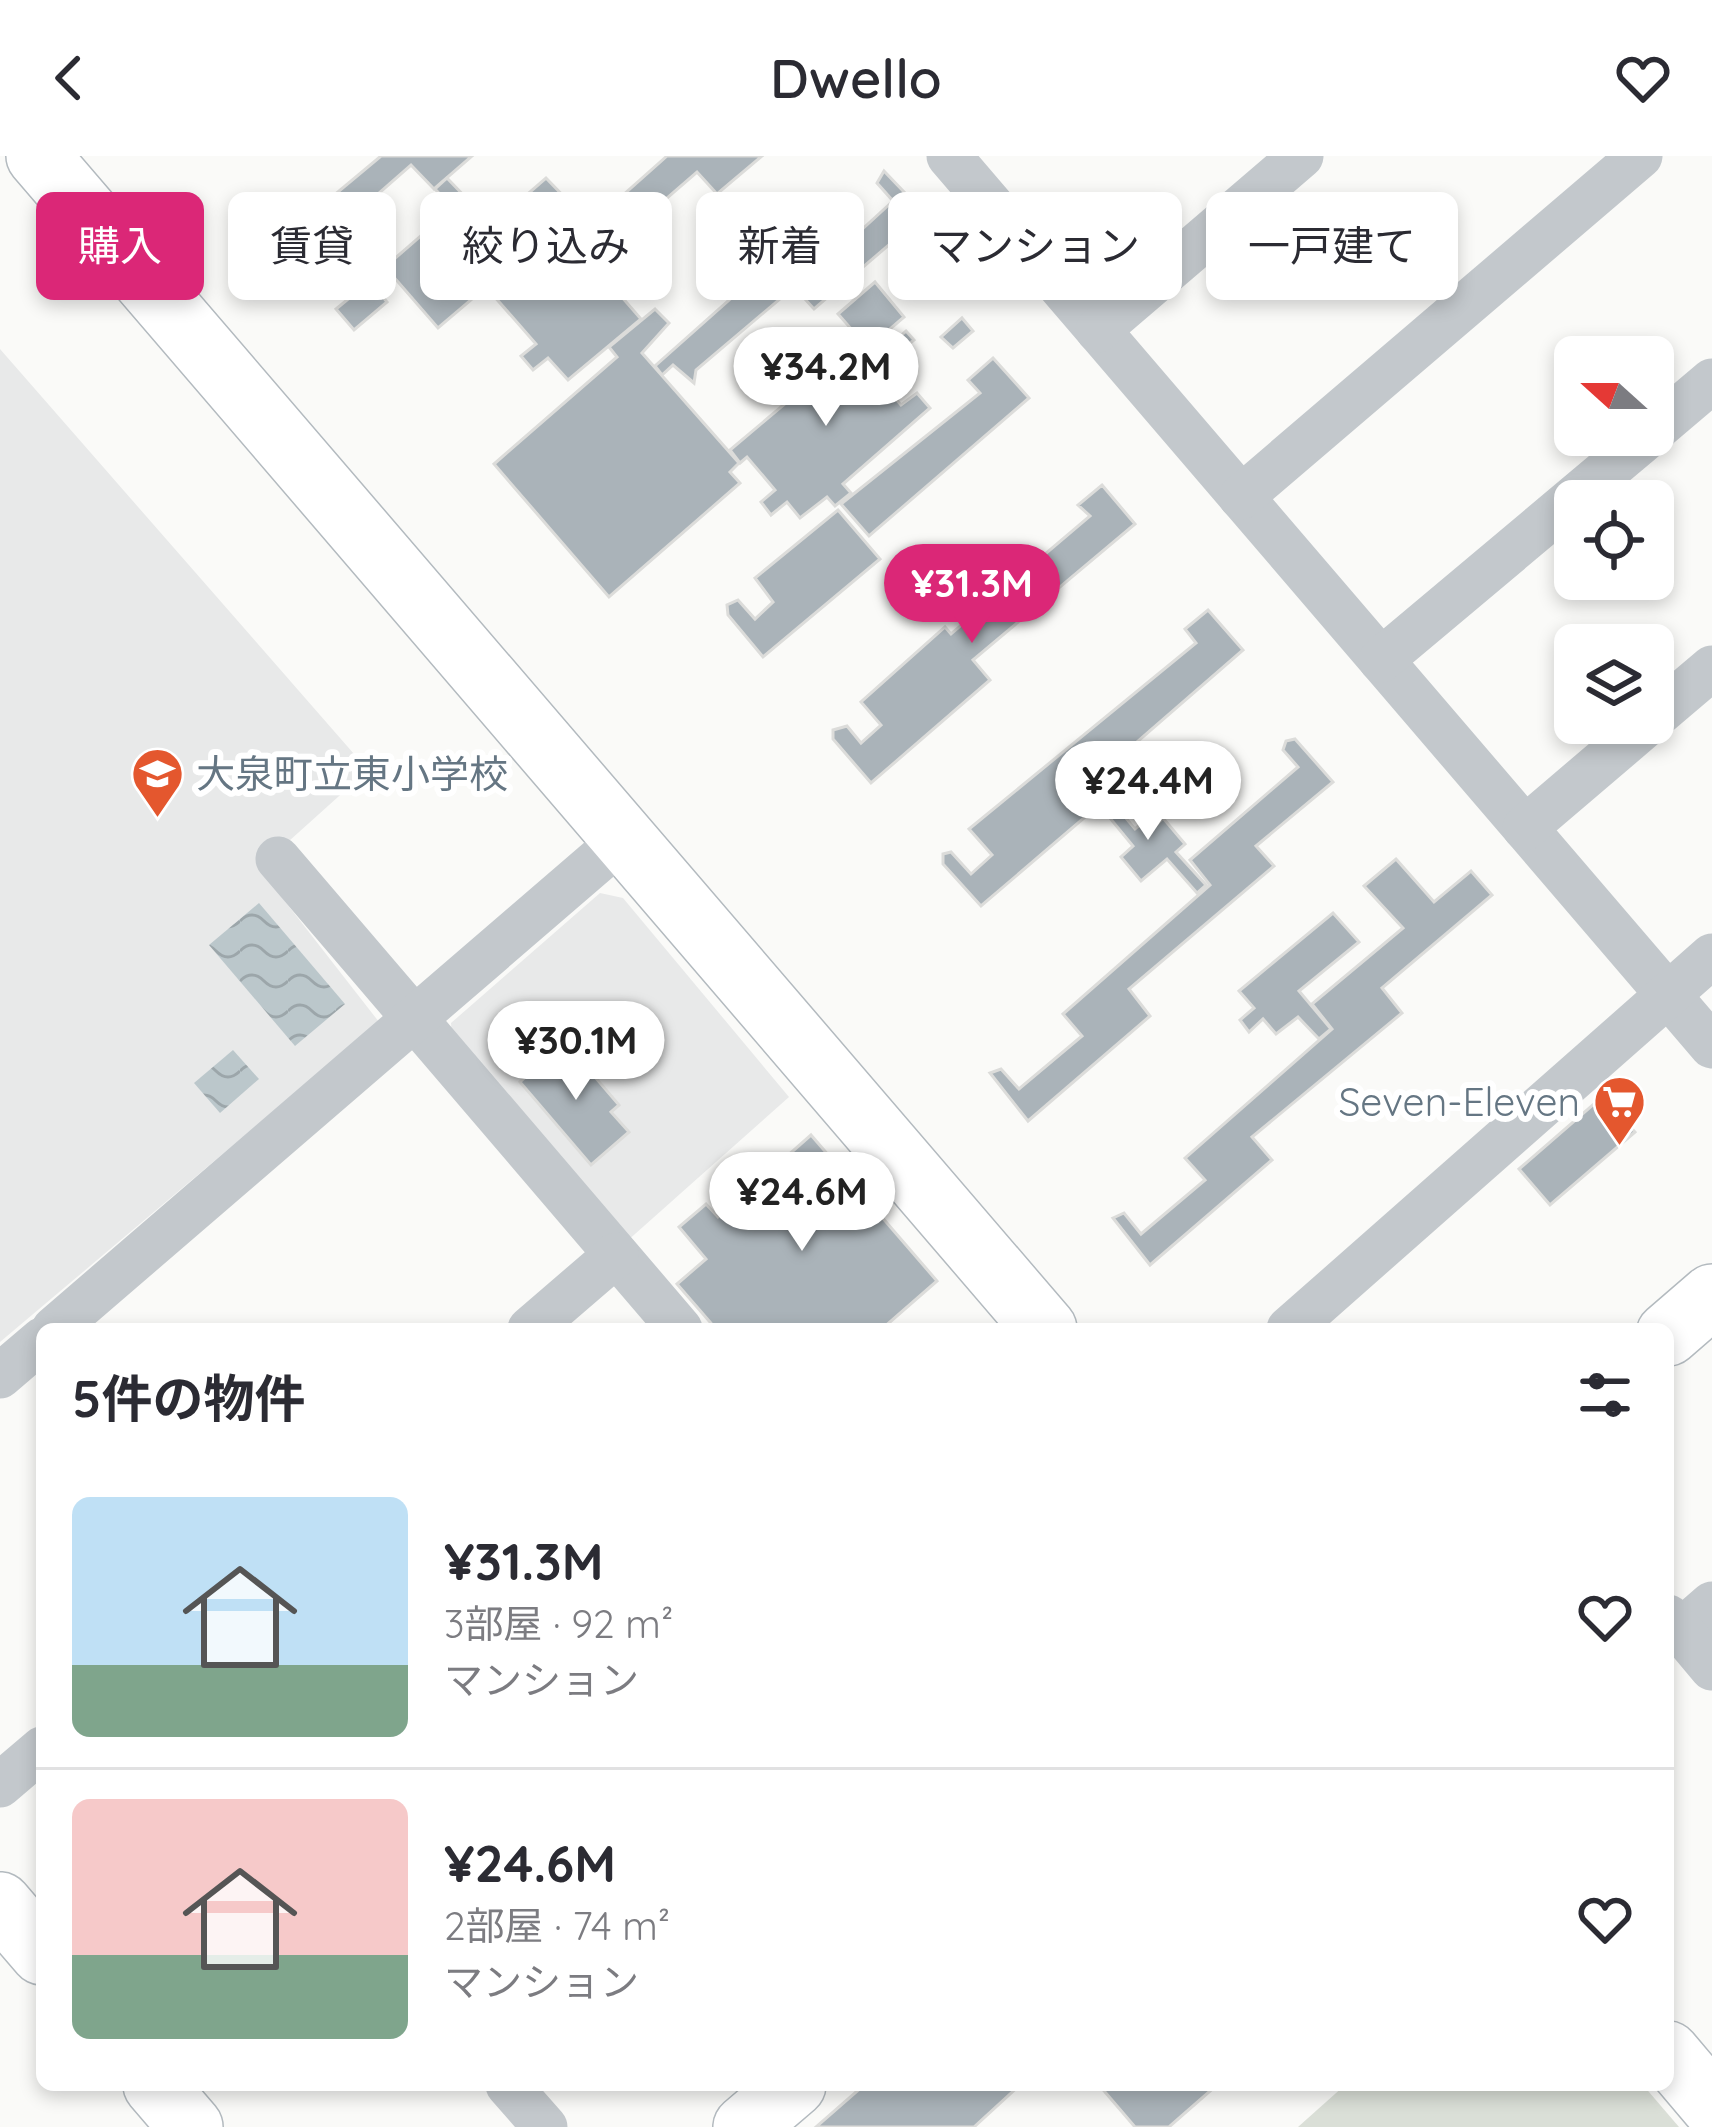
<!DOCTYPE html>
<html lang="ja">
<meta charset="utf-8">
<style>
body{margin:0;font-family:Quicksand,"Noto Sans JP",sans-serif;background:#f7f7f7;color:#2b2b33;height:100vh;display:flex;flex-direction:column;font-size:45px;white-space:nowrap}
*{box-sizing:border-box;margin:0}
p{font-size:39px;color:#7c7c81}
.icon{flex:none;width:66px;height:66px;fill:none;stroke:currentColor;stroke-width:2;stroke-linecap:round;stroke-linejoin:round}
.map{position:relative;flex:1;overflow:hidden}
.side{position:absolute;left:36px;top:1167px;width:1638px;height:768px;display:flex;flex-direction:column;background:#fff;border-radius:18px;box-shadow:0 6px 18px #0003}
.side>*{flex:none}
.banner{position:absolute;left:36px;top:36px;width:1641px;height:108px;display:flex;gap:24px}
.needle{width:78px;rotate:291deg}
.buttons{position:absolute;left:1554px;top:180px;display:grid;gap:24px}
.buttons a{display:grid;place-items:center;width:120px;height:120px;border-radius:18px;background:#fff;box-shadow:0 6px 18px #0003;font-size:60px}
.price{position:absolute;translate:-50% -102px;padding:0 27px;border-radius:42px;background:#fff;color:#222;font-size:39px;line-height:78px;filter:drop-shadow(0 3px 6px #0008)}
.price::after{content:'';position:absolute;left:50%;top:72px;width:36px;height:27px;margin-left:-18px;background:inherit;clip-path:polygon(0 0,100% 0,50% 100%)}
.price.active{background:#db2777;color:#fff}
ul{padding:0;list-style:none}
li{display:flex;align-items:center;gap:36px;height:300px;padding:0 36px}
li+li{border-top:3px solid #e1e1e2}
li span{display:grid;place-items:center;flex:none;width:336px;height:240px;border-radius:18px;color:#555}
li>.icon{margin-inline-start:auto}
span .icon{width:144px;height:144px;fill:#fffc;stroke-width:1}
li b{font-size:51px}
h2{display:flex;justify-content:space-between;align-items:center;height:144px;padding:0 36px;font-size:51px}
.tag{padding:0 42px;border-radius:18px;background:#fff;box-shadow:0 6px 18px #0003;font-size:42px;line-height:108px}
.tag.active{background:#db2777;color:#fff}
header{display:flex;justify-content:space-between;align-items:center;height:156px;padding:0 36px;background:#fff;font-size:54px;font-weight:600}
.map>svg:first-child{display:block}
.built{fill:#e8e9e9}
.park{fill:#dadfd7}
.water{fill:url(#water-waves)}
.building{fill:#aab3b9;stroke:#dcdcda;stroke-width:3}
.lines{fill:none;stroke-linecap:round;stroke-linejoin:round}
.secondary-casing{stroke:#b3babf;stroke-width:66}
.street{stroke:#c3c8cc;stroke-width:45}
.secondary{stroke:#fff;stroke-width:63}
.labels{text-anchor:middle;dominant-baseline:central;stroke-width:12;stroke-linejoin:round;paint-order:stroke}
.poi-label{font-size:39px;fill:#657683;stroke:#fff;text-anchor:start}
</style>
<header><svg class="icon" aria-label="back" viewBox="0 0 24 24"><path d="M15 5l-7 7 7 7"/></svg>Dwello<svg class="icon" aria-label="heart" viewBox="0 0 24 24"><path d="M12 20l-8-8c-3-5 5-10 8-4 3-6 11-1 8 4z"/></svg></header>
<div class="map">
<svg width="1712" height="1971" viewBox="0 0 1712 1971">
<defs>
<pattern id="water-waves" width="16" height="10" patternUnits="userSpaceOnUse" patternTransform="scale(3)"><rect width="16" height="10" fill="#bbc7cb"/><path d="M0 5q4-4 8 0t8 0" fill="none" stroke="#9ca6aa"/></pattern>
</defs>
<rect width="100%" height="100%" fill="#fafaf8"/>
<g class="built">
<path d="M0,193L368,614L259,712L379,866L0,1186Z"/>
<path d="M600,737L623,742L789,941L626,1086L452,884L451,867Z"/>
</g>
<path class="park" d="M1345,1929H1643L1679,1971H1298Z"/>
<g class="water">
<path d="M259,747L345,848L295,890L209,789Z"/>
<path d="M233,894L259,923L220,957L194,927Z"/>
</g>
<g class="building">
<path d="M381,0H472L434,33L411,9L290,115L254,71L256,63L267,62L284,81Z"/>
<path d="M667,0H762L717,38L697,16L600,100L598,114L574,95L564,104L558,97Z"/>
<path d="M884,15L925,58L814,153L794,131L696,214L694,227L673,209L662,219L655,210L810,72L834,99L893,45L877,27Z"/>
<path d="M447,22L492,69L546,22L574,51L543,81L585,128L600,116L641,163L568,224L548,202L533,214L521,200L536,188L486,131L438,172L385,111L453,52L435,33Z"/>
<path d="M916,99L932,116L913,133L898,115Z"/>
<path d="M370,125L387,146L354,174L336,153Z"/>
<path d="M875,126L904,161L868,192L838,158Z"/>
<path d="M655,153L669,167L642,197L739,307L730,316L740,327L609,441L494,308L617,201L609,191Z"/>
<path d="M962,162L973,175L953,192L941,181Z"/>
<path d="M906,175L914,184L890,203L883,195Z"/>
<path d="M840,178L901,249L917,237L930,252L843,328L851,337L835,350L827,341L800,362L787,346L771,359L761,346L775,334L747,301L740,307L730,294L787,246L776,234Z"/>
<path d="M993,202L1029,242L869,380L841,348L980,237L968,224Z"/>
<path d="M1102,329L1135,368L973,504L990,524L871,627L833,583V574L847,570L861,587L881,569L861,546L945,471L951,478L1090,360L1078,349Z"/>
<path d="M838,354L880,403L763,501L728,459L727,449L738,444L755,463L773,446L755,422Z"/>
<path d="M1208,454L1243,494L1084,632L1098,650L981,750L943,708V698L951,696L971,718L992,699L969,673L1196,487L1185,473Z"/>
<path d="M1295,583L1333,626L1256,690L1274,710L1129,833L1150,860L1028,965L990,917L1001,913L1019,933L1082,880L1063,858L1210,729L1190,704L1298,611L1283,594L1286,585Z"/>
<path d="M1095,625L1135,673L1148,662L1155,670L1163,662L1185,688L1176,696L1206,729L1197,737L1167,703L1141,725L1121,701L1133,690L1086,633Z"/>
<path d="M1396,703L1434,746L1471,715L1492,739L1382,832L1402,857L1252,981L1272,1004L1150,1109L1113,1062L1124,1057L1141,1078L1205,1024L1185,1002L1332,873L1312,848L1403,772L1364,730Z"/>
<path d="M1333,757L1359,786L1299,835L1331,873L1319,883L1298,861L1276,878L1263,863L1249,876L1240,864L1254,852L1239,835Z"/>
<path d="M565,886L619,949L611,956L629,976L591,1009L520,926Z"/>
<path d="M1603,940L1635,976L1550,1049L1519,1013Z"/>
<path d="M811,979L937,1125L882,1173H716L677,1128L706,1103L679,1071L706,1048L718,1061Z"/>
<path d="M864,1929H1020L974,1971H816Z"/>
<path d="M1099,1929H1217L1169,1971H1135Z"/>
</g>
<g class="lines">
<defs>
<g id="secondary">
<path d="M38,0L1045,1173"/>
<path d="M1668,1178L1712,1140"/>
<path d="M0,1748L42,1797"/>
<path d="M1668,1897L1712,1949"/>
<path d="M155,1929L191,1971"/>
<path d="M745,1971L794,1929"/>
</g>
</defs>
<use href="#secondary" class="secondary-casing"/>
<g class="street">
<path d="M949,0L1712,890"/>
<path d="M1098,174L1301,0"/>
<path d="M1653,275L1712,225"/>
<path d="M1241,341L1640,0"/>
<path d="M1381,504L1649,279"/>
<path d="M1653,562L1712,512"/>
<path d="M1525,672L1648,567"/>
<path d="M278,703L680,1173"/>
<path d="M54,1173L624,682"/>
<path d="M530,1173L616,1099"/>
<path d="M1289,1173L1712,800"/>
<path d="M0,1220L42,1184"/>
<path d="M1668,1461L1681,1475L1712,1448"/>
<path d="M1681,1475L1712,1512"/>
<path d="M0,1629L42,1593"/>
<path d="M508,1929L545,1971"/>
</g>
<use href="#secondary" class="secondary"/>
</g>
<defs>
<symbol id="school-pin" viewBox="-11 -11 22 30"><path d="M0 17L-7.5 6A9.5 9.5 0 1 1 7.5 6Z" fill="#e4572e" stroke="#fff"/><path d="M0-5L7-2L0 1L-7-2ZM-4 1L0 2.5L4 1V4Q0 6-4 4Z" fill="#fff"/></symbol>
<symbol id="supermarket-pin" viewBox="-11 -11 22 30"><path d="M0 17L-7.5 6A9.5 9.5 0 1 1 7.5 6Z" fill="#e4572e" stroke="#fff"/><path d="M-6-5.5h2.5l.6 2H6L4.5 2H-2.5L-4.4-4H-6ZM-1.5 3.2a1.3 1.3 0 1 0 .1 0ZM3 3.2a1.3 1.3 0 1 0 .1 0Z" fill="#fff"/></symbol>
</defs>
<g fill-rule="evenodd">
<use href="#school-pin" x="128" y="588" width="59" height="81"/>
<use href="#supermarket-pin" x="1590" y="916" width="59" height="81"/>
</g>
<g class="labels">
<g class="poi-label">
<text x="196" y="617">大泉町立東小学校</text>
<text x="1580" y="945" text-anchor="end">Seven-Eleven</text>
</g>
</g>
</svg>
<div class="buttons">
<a><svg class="needle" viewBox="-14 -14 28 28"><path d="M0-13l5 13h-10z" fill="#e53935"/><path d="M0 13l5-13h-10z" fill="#7c7c81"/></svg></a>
<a><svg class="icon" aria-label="locate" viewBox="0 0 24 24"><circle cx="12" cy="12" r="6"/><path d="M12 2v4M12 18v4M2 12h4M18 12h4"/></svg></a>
<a><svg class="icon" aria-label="layers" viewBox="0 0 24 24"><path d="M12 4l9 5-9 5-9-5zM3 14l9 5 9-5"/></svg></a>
</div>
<b class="price" style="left:826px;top:273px">¥34.2M</b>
<b class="price active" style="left:972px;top:490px">¥31.3M</b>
<b class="price" style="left:1148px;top:687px">¥24.4M</b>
<b class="price" style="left:576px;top:947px">¥30.1M</b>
<b class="price" style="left:802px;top:1098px">¥24.6M</b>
<div class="banner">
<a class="tag active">購入</a>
<a class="tag">賃貸</a>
<a class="tag">絞り込み</a>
<a class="tag">新着</a>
<a class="tag">マンション</a>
<a class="tag">一戸建て</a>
</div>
<section class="side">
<h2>5件の物件<svg class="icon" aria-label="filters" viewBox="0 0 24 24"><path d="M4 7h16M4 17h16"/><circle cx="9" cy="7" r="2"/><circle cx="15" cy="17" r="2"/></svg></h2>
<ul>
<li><span style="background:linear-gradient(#bfe0f5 70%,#7fa58c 0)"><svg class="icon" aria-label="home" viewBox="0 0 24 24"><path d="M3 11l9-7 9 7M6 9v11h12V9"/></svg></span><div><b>¥31.3M</b><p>3部屋 · 92 m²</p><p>マンション</p></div><svg class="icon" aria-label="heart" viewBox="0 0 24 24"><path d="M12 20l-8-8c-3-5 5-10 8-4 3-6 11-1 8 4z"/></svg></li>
<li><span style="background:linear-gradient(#f6c9c9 65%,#7fa58c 0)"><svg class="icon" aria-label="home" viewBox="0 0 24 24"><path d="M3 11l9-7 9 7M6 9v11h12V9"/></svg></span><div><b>¥24.6M</b><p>2部屋 · 74 m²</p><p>マンション</p></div><svg class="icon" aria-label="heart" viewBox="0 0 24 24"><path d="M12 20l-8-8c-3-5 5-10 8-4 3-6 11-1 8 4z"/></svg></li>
</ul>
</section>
</div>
